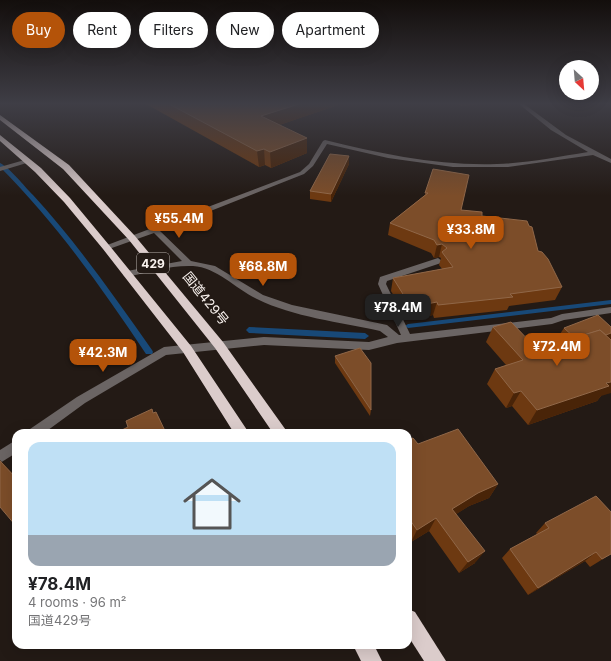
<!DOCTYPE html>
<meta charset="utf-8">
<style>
body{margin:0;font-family:Inter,"Noto Sans JP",sans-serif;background:#f2f2f2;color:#202124;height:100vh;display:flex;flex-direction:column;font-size:15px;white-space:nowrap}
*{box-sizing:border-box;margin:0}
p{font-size:13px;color:#757577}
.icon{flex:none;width:22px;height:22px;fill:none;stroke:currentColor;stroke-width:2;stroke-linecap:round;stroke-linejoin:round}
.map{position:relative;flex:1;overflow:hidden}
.sheet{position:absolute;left:12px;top:429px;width:400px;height:220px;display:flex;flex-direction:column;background:#fff;border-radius:12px;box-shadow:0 4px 16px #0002}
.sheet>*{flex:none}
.hud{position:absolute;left:12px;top:12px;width:400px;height:36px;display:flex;gap:8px}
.needle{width:26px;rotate:154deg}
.controls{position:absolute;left:559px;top:60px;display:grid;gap:8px}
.controls a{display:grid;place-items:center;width:40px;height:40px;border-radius:50%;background:#fff;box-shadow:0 4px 16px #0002;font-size:20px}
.price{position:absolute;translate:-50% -34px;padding:0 9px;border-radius:8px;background:#b45309;color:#fff;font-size:13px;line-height:26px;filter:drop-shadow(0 1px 2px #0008)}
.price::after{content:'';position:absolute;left:50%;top:24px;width:12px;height:9px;margin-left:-6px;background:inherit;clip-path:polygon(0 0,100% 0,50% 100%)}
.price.active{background:#222;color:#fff}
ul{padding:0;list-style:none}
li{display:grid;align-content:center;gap:8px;height:212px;padding:0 16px}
li span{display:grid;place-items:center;height:124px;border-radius:12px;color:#555}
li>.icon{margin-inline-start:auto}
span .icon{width:72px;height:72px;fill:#fffc;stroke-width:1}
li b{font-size:17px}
.pill{padding:0 14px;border-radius:18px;background:#fff;box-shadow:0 4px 16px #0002;font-size:14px;line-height:36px}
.pill.active{background:#b45309;color:#fff}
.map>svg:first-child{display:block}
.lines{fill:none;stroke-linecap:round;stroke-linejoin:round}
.stream{fill:#184978;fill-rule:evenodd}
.minor{fill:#6b6564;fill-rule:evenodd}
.highway{fill:#dbcccb;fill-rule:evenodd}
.wall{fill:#6d3911}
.shaded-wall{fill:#492408}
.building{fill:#7c4d29;stroke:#906748}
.labels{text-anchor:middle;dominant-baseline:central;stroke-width:3.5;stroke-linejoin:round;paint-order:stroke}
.shield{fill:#231a15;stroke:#bab2ae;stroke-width:1}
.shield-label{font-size:12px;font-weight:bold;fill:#faf3ef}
.street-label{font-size:13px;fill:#faf3ef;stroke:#231a15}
</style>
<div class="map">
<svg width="611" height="661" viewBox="0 0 611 661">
<rect width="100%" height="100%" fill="#231a15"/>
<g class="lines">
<g class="stream">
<path d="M0,163C10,168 24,186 33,195C77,243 114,296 152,350L153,352L152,354H146C102,288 56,223 0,167Z"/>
<path d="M611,300V304L408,328L405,326L408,324Z"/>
<path d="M249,327L365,333L369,336L365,339L249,333L246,330Z"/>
</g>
<g class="minor">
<path d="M519,104H524L566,135L611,159V163L593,155L508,167H453L388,158L327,144L313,166L304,174L160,231L191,261L215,266L263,295L292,305L387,325L399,335H401L378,284L380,277L438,258L442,261L441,263L387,281L386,284L410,334L551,318L562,314L611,307V313L564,320L552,324L397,343L369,350L264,345L166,355L85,403L44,433H28L30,429L77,397L164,347L264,337L369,342L388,337L380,331C340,322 293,317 257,299C236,289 216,267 193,266C171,265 148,272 127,277L124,276L123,274L127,271L182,261L154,233L109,249H106L102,247L300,172L309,164L323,141L325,140C381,154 439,166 497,164C527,163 557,157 588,152L551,130Z"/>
<path d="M28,159L31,161L30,162L0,171V167Z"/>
<path d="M16,440V453L0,463V450Z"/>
</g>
<g class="highway">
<path d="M0,115L69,165L135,236L223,342L288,433H273L215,348L129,240L63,169L0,120Z"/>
<path d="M0,135L41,168L70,198L109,245L191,346L249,433H234L183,352L103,249L64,202L35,172L0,141Z"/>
<path d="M408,609L415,612L446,661H424L408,636Z"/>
<path d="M353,645H374L382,661H361Z"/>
</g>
</g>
<g class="wall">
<path d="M146,104H338V105L279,125L307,153L271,168L265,165L259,167Z"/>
<path d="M457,104H479L462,106Z"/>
<path d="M349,156V164L331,202L310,199V191Z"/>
<path d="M433,169L461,210L482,216L529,226L538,251L562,287L555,300L509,306L507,310L434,318L433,315L408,320L391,291L393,278L442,269L439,265L441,258L439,257L434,258L431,253L388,235L390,223L425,195Z"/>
<path d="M493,327L537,349L566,340L560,334L564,328L611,327V339H610L601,396L597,401L528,425L512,406L506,408L487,384L495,369L506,365L486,342Z"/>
<path d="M335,356L371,410L370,416L335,363Z"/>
<path d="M408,440L418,444L498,484L489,498L469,506L456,514L475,563L459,573L429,531L411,542L408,537Z"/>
<path d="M545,523L611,554L590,567L585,561L528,595L502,558L510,549L537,534L536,533Z"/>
</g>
<g class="shaded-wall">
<path d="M299,104H338V105L262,131L261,116Z"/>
<path d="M462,104H479L462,106Z"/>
<path d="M307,138V153L271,168L270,152Z"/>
<path d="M264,149L265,165L259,167L257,151Z"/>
<path d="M349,156V164L331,202V194Z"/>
<path d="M442,244L439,257L434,258L437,245Z"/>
<path d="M437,302L433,315L408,320L411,307Z"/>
<path d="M611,333V339L575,347L579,341Z"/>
<path d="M611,382V393L601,396L597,401L528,425L537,410Z"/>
<path d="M521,391L512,406L506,408L514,393Z"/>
<path d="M0,460L16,477V478L0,461Z"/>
<path d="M498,484L489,498L469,506L444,522L452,509L478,493Z"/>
<path d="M436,518L429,531L411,542L417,530Z"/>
<path d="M485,551L475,563L459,573L468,562Z"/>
<path d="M596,552L585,561L528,595L538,588Z"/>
</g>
<g class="building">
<path d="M169,104H299L261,116L307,138L270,152L264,149L257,151Z"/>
<path d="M330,154L349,156L331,194L310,191Z"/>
<path d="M433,169L469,175L461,210L482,212V216L527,221L529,226L532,227L538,251L542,252L548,259L562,287L510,294L513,297L438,305L437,302L411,307L393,278L453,267L442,252L447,248L442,244L437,245L434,240L390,223L428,193H425Z"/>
<path d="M598,315L611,327V333L606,335L600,330L575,338L564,328Z"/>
<path d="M511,322L537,349L600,330L611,340V382L606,383L609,386L537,410L521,391L514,393L495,369L523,360L493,327Z"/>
<path d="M360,348L371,363V410L335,356Z"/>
<path d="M152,409L153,413L156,412L166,433H116L128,427L126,421Z"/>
<path d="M458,429L498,484L478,493L452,509L485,551L468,562L436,518L417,530L408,517V440L413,438L418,444Z"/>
<path d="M0,461L16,478V526L0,507Z"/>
<path d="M596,496L611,512V554L602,559L596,552L538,588L510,549L549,528L545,523Z"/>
</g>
<linearGradient id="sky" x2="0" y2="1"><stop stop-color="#130e0c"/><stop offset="0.53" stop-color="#3f3e46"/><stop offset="1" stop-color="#3f3e46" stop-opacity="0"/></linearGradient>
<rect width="611" height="196" fill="url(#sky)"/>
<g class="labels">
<rect class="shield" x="137" y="253" width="32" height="20" rx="3"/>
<g class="shield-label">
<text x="153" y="263">429</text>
</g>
<g class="street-label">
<text transform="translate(206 298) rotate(51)">国道429号</text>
</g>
</g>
</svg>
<div class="controls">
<a><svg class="needle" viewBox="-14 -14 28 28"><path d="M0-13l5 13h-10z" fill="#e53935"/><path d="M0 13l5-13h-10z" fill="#757577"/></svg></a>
</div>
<b class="price" style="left:179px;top:239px">¥55.4M</b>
<b class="price" style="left:471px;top:250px">¥33.8M</b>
<b class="price" style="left:263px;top:287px">¥68.8M</b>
<b class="price active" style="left:398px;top:328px">¥78.4M</b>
<b class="price" style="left:557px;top:367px">¥72.4M</b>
<b class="price" style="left:103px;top:373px">¥42.3M</b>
<div class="hud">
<a class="pill active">Buy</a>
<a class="pill">Rent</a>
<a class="pill">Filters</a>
<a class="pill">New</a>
<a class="pill">Apartment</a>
</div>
<section class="sheet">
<ul>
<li><span style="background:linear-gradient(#bfe0f5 75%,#9aa5b1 0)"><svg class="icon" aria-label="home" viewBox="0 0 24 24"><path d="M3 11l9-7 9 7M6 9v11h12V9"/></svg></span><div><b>¥78.4M</b><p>4 rooms · 96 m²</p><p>国道429号</p></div></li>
</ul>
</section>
</div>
